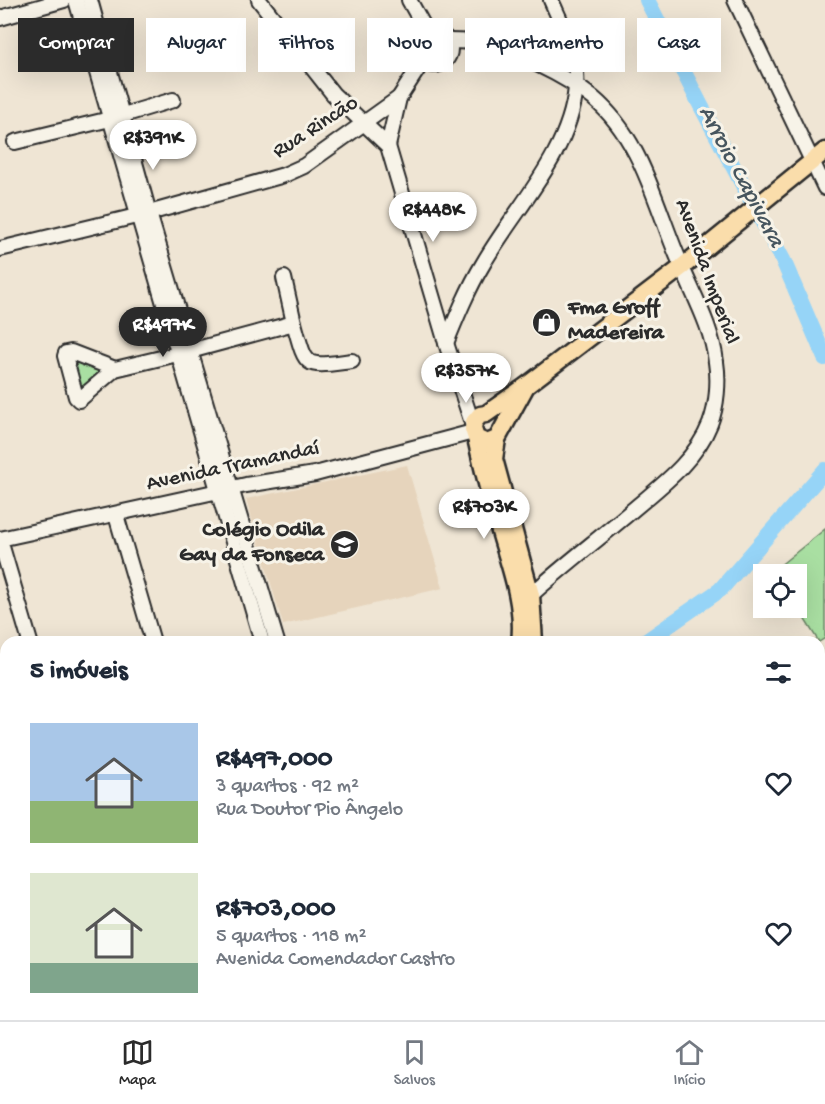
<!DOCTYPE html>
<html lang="pt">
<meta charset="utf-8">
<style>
body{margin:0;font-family:"Gochi Hand",sans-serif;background:#f2f2f3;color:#1f2937;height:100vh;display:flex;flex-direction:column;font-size:22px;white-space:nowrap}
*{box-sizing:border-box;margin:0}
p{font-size:20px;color:#747a83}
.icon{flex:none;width:33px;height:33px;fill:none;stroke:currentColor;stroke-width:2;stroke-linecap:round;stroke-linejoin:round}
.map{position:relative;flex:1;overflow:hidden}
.panel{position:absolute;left:0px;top:636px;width:825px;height:384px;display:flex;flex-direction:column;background:#fff;border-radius:18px 18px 0 0;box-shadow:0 6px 24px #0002}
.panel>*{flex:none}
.hud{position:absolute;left:18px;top:18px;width:789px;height:54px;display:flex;gap:12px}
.controls{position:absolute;left:753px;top:564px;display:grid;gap:12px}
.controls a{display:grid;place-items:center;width:54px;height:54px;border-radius:0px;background:#fff;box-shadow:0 6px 24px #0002;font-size:30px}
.price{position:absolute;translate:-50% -51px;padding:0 14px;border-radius:21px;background:#fff;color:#222;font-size:20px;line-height:39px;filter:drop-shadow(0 2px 3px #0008)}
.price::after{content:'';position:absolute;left:50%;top:36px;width:18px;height:14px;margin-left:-9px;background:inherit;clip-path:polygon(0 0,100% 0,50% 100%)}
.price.active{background:#2b2b2b;color:#fff}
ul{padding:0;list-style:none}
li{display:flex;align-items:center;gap:18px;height:150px;padding:0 30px}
li span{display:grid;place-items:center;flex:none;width:168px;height:120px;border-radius:0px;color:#555}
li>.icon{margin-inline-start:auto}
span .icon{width:72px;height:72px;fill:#fffc;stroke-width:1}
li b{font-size:26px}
h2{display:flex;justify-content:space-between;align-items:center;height:72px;padding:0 30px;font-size:26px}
.pill{padding:0 21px;border-radius:0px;background:#fff;box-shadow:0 6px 24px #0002;font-size:21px;line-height:54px}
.pill.active{background:#2b2b2b;color:#fff}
.menu{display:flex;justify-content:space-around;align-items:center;height:84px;border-top:2px solid #e0e1e3;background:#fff;font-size:16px;color:#747a83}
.menu a{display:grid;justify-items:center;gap:3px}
.menu .active{color:#2b2b2b}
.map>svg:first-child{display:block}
.built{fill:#e6d4bc}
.green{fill:#a9dfa2;stroke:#6a8566;stroke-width:1.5}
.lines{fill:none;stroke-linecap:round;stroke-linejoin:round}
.river{stroke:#96d4f7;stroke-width:16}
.minor-casing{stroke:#2b2b2b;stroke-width:18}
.major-casing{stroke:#2b2b2b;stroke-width:21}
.minor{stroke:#f7f3e8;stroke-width:14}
.major{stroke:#faddab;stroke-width:16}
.labels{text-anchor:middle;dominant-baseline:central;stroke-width:6;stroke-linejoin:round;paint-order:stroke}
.street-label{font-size:22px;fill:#2b2b2b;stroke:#f7f3e8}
.poi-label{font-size:22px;font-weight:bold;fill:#2b2b2b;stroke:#f7f3e8;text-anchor:start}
.water-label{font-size:24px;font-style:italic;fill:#46555e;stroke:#f7f3e8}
</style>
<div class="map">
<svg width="825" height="1020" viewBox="0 0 825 1020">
<rect width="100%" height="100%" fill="#efe5d4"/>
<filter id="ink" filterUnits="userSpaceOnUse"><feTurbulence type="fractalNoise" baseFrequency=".0167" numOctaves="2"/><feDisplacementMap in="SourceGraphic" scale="12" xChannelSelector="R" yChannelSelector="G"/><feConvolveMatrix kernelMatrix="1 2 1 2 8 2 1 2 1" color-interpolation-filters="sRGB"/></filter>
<g filter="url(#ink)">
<path class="built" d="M407,465L443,588L283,625L246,499Z"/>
<g class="green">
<path d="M72,359L106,371L81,393Z"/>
<path d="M825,529V638L819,642L797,607L796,574H776L773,571Z"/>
</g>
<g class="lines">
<g class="river">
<path d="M647,0L701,106L783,260L825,358"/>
<path d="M645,642L720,590L825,470"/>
<path d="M540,1014L549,1020"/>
</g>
<defs>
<g id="minor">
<path d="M76,0L262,642"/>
<path d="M90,0L149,213L277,642"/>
<path d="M259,0L333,94L388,146L446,343L473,426"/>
<path d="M409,0L428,34"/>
<path d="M735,0L825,188"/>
<path d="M0,18L64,0"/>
<circle cx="434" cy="49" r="16"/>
<path d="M448,41C458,41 470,41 480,43C515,52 565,75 593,98C642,139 655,204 679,260C692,293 712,326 716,362C719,381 717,406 710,424C695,462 658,488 628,514C596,541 562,567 531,595"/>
<path d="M15,142L110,119L173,100"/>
<path d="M388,146L399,98"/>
<path d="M0,249L149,213L284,175L304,166L399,98L423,61"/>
<path d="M284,278L294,323"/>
<path d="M446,343C457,316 468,289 483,264C515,208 570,154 576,87C579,56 563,27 551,0"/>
<path d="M115,369L71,352L66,353L65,356L76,397L79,400L115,369L190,351L294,323C307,370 304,367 352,361"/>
<path d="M116,515L153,642"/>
<path d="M0,539L246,485L315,474L473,432"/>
<path d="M0,540L30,642"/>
<path d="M819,748L825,744"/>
<path d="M819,782L825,790"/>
<path d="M674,1020L678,1014"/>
</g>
<g id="major">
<path d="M526,386L497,439L487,443L476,438L473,429L474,422L480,415L486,414L526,386L682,267L825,151"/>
<path d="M476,438C483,468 490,498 499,528C509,564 525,604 520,642"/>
<path d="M497,439L494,459L531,595L534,642"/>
<path d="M819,956L825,961"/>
<path d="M0,993H6"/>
<path d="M0,1006H6"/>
</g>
</defs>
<use href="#minor" class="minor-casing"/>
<use href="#major" class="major-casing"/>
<use href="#minor" class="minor"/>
<use href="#major" class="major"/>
</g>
</g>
<defs>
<symbol id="shop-disc" viewBox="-11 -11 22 22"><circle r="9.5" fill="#2b2b2b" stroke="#f7f3e8"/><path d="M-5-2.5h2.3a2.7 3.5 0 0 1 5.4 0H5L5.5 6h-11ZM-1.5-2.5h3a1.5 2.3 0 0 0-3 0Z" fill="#fff"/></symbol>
<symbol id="school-disc" viewBox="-11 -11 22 22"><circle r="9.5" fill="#2b2b2b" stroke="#f7f3e8"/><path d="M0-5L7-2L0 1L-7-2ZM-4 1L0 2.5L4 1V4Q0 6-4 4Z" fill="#fff"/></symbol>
</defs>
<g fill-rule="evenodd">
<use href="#shop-disc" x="530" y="306" width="33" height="33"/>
<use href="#school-disc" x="328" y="528" width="33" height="33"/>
</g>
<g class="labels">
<g class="street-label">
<text transform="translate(316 128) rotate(-33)">Rua Rincão</text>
<text transform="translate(706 272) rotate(70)">Avenida Imperial</text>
<text transform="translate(233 467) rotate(-12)">Avenida Tramandaí</text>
</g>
<g class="poi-label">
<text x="568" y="309">Fma Groff<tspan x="568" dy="25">Madereira</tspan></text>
<text x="324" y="531" text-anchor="end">Colégio Odila<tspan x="324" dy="25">Gay da Fonseca</tspan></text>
</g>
<g class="water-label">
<text transform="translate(740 177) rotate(62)">Arroio Capivara</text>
</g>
</g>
</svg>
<div class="controls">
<a><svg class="icon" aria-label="locate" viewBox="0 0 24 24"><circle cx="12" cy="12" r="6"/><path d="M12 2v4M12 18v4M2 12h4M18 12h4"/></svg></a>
</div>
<b class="price" style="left:153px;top:171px">R$391K</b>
<b class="price" style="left:433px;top:243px">R$448K</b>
<b class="price active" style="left:163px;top:358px">R$497K</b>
<b class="price" style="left:466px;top:404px">R$357K</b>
<b class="price" style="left:484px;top:540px">R$703K</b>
<div class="hud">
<a class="pill active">Comprar</a>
<a class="pill">Alugar</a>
<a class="pill">Filtros</a>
<a class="pill">Novo</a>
<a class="pill">Apartamento</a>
<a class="pill">Casa</a>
</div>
<section class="panel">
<h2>5 imóveis<svg class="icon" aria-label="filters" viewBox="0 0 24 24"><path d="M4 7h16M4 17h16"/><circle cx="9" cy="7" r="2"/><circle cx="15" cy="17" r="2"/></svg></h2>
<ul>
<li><span style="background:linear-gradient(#a9c7e8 65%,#8fb573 0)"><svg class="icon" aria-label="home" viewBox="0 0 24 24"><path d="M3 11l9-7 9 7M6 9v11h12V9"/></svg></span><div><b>R$497,000</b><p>3 quartos · 92 m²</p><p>Rua Doutor Pio Ângelo</p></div><svg class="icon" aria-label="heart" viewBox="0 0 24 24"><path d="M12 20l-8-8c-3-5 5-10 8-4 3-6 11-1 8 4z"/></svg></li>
<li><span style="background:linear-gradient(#dfe7d0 75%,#7fa58c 0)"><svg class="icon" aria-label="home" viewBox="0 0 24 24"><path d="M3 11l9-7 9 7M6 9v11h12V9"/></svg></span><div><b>R$703,000</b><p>5 quartos · 118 m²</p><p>Avenida Comendador Castro</p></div><svg class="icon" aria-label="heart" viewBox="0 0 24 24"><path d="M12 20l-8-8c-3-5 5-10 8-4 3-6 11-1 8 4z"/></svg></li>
</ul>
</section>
</div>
<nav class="menu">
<a class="active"><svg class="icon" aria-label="map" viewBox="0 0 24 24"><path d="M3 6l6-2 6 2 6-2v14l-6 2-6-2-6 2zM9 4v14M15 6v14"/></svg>Mapa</a>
<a><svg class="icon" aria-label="saved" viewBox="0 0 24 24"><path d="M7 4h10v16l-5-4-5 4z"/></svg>Salvos</a>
<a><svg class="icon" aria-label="home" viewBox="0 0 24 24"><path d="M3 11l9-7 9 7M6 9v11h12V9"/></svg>Início</a>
</nav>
